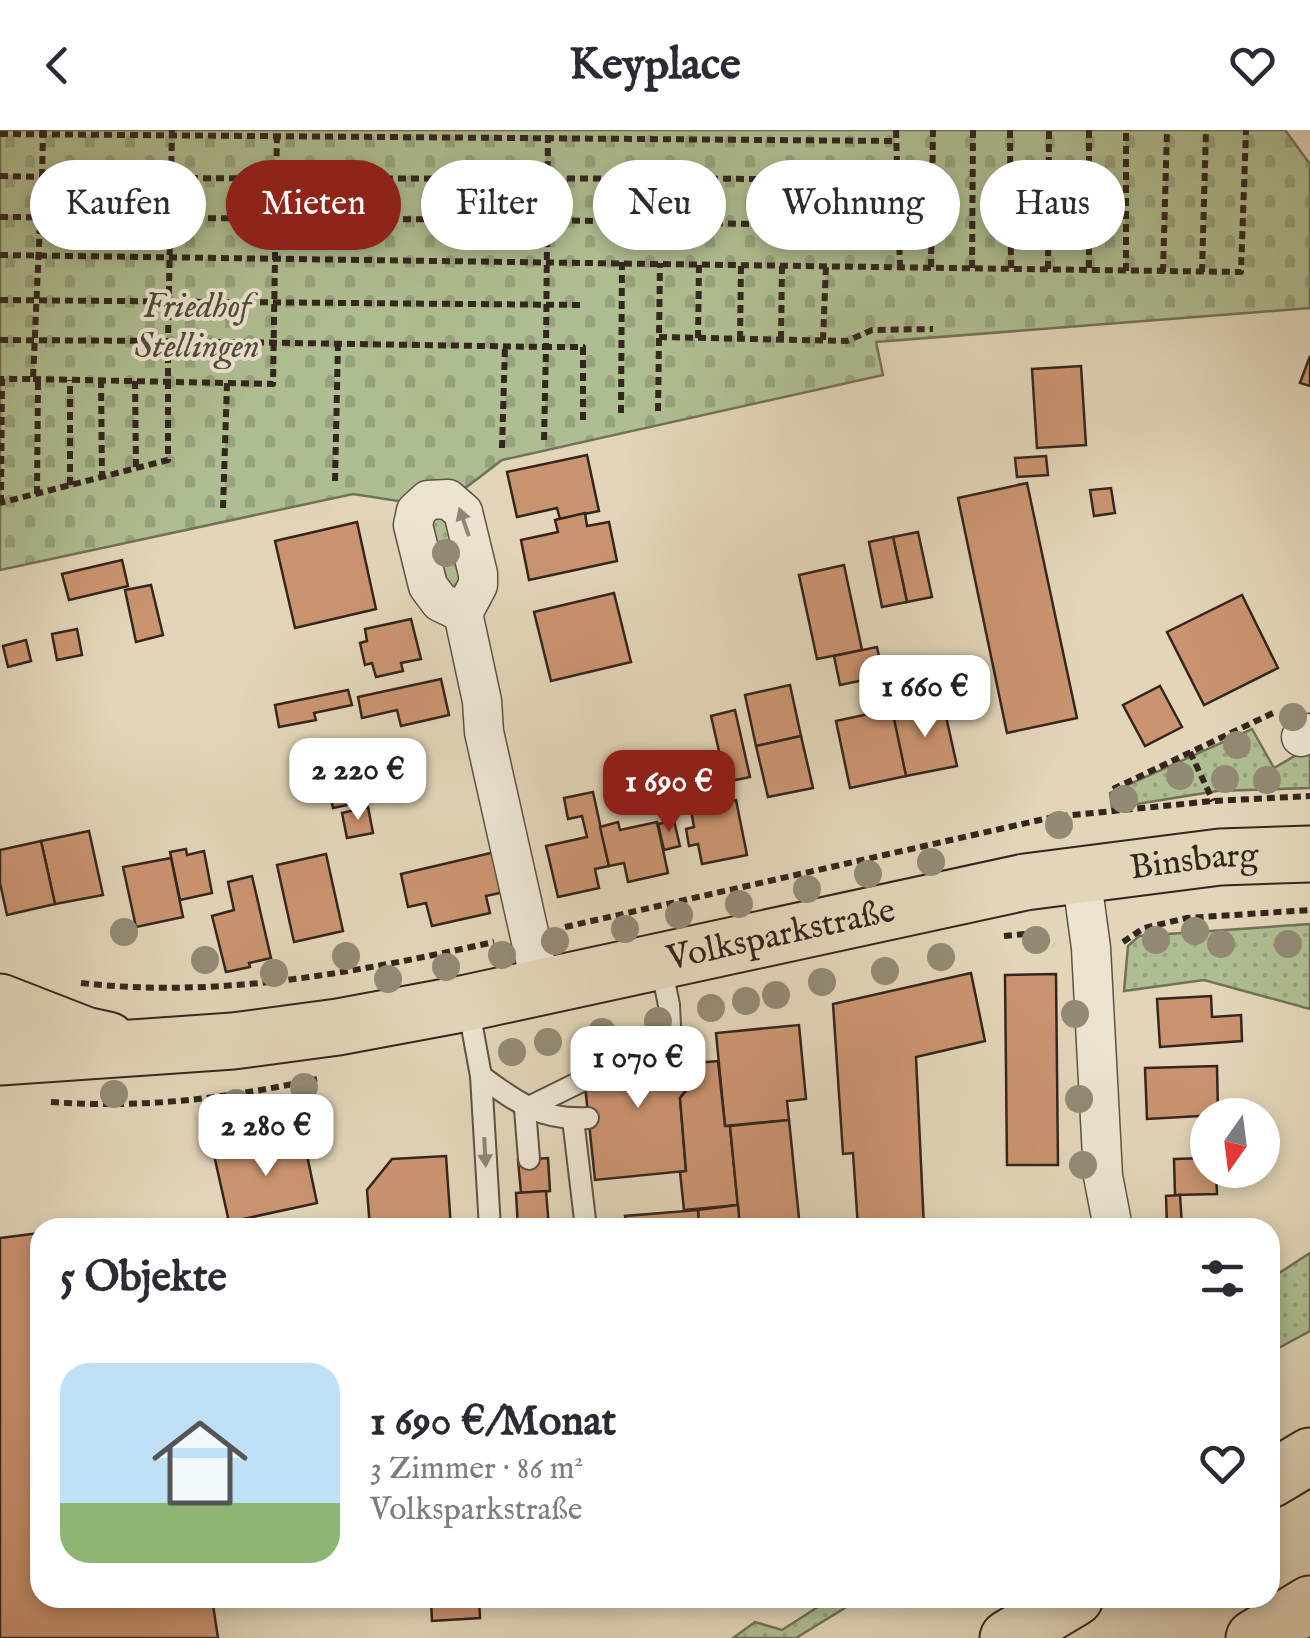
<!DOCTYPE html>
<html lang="de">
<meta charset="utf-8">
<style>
body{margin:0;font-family:"IM FELL English",serif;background:#f7f7f7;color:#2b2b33;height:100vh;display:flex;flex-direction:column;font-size:38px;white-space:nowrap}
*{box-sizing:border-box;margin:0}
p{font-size:32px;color:#7c7c81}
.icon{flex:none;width:55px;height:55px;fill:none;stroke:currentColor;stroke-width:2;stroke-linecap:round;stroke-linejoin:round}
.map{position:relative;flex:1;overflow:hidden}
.details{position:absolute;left:30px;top:1088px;width:1250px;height:390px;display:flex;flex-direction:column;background:#fff;border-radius:30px;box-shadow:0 5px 15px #0003}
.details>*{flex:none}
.banner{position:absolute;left:30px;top:30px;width:1250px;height:90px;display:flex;gap:20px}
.needle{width:65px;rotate:194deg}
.fabs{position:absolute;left:1190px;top:968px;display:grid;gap:20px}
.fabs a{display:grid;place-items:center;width:90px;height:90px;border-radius:50%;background:#fff;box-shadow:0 5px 15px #0003;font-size:50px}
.price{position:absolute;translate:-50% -85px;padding:0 22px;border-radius:20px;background:#fff;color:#222;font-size:32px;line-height:65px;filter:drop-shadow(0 2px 5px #0008)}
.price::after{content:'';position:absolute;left:50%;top:60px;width:30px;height:22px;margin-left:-15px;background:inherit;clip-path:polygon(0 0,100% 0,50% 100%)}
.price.current{background:#8f2418;color:#fff}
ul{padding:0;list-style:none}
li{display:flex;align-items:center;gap:30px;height:250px;padding:0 30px}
li span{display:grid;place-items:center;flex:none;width:280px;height:200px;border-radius:30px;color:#555}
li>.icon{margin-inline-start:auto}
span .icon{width:120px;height:120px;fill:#fffc;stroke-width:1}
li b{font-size:42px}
h2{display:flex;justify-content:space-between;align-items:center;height:120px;padding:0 30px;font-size:42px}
.pill{padding:0 35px;border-radius:45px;background:#fff;box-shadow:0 5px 15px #0003;font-size:35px;line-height:90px}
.pill.current{background:#8f2418;color:#fff}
header{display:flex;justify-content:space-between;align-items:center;height:130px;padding:0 30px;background:#fff;font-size:45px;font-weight:700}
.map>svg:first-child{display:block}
.grass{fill:url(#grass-dots);stroke:#727258;stroke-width:2.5}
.cemetery{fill:url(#cemetery-stones);stroke:#727258;stroke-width:2.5}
.building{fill:#cb9470;stroke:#34261f;stroke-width:2.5}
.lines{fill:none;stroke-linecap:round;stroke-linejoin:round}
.lane-casing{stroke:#605245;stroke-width:24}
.street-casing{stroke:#605245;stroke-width:41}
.primary-casing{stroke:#34261f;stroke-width:59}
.highway-casing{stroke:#34261f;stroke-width:59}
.path{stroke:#34261f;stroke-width:6;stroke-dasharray:8 5;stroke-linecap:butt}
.lane{stroke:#ece4d1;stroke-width:20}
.street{stroke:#ece4d1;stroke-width:38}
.primary{stroke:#e2d5b8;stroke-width:55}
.highway{stroke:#e2d5b8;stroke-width:55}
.tree{fill:#938a74}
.oneway{fill:#908578}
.labels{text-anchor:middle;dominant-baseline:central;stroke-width:8;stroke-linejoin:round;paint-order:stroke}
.park-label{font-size:35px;font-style:italic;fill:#534c3c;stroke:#ece4d1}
.street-label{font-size:35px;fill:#34261f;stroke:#ece4d1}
</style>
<header><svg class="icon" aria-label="back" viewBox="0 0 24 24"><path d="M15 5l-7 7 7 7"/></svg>Keyplace<svg class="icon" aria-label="heart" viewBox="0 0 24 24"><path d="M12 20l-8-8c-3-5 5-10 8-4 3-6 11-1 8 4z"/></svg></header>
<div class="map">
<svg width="1310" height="1508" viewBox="0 0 1310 1508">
<defs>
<pattern id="grass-dots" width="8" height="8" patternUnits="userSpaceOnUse" patternTransform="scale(2.5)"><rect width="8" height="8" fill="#afbe92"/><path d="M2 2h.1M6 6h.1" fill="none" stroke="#97a37d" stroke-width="1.8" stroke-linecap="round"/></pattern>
<pattern id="cemetery-stones" width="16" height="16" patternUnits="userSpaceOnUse" patternTransform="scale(2.5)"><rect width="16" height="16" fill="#afbe92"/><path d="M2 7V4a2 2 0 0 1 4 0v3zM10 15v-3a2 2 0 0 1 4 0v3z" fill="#97a37d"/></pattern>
</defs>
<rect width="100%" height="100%" fill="#e2d5b8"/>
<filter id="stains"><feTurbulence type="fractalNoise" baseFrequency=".002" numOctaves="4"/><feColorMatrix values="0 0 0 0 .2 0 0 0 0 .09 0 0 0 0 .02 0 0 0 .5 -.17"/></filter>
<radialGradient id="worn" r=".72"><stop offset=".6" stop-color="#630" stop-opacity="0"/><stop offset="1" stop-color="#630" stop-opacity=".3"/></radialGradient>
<g class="grass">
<path d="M445,380L464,442L459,458L448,461L428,385Z"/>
<path d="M1252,599L1274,638L1310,617V658L1217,661L1112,678L1110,663Z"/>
<path d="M1310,794V879L1204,850L1124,861L1128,816L1139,806Z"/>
<path d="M1310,1123V1201L1273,1221L1270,1230V1149Z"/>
<path d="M832,1468H861L796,1508H733L755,1492L782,1500Z"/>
</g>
<path class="cemetery" d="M0,0H1285L1310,34V178L876,212L883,245L502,330L464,359L405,372L353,364L0,440Z"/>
<g class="building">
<path d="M1310,226V256L1300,253Z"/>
<path d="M1081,236L1086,315L1037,318L1032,239Z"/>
<path d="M587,325L599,381L560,389L557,378L517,387L507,342Z"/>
<path d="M1046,326L1048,345L1017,347L1015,328Z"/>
<path d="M1027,353L1077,588L1007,603L958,368Z"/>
<path d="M1111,358L1115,383L1094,386L1090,360Z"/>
<path d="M585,383L587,396L609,392L617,431L529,450L521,410L558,402L555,390Z"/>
<path d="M357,392L376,479L295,498L275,411Z"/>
<path d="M918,402L932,467L907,472L893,407Z"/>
<path d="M893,407L907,472L882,477L869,412Z"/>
<path d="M122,430L128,456L69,470L62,444Z"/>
<path d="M844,435L862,520L817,529L799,445Z"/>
<path d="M151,455L163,505L136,512L125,460Z"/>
<path d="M614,463L631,532L551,551L534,482Z"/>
<path d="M1242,465L1278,538L1204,575L1167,502Z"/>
<path d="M411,489L421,529L401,533L403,541L376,547L372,533L365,535L360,513L367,511L365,499Z"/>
<path d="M77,499L82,525L57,530L52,504Z"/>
<path d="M26,510L31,531L8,537L3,516Z"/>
<path d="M877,517L883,546L840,555L834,526Z"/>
<path d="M441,549L449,585L401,596L397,580L362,588L358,567Z"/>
<path d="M790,555L801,606L756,616L745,565Z"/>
<path d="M1160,556L1182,597L1145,616L1123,575Z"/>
<path d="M348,560L352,575L314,583L316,590L279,597L275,575Z"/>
<path d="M943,573L957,636L906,646L892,583Z"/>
<path d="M892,579L906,646L850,658L836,591Z"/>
<path d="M735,580L750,647L726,652L711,586Z"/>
<path d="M801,606L813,658L768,667L756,616Z"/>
<path d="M380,622L389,666L333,678L323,634Z"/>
<path d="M593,662L609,736L595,739L599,758L558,767L546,716L587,707L582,686L568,689L564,668Z"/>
<path d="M727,663L729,672L736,670L747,725L702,734L698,714L689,716L686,699L694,697L691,680L711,675L709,667Z"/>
<path d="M368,677L373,703L347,708L342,683Z"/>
<path d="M674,691L680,716L664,720L658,694Z"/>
<path d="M618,692L620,700L657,692L668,743L628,752L624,733L609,736L600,697Z"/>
<path d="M89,701L103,765L55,774L41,711Z"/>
<path d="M41,711L55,774L7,785L0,753V720Z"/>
<path d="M186,719L187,725L204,721L212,763L180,770L170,722Z"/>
<path d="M495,722L504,762L486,766L490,783L432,796L426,773L408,777L401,744Z"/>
<path d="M326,724L343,801L294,812L277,735Z"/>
<path d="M171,728L183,787L136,797L123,737Z"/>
<path d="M252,746L271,828L249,833L250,837L226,842L212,786L234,780L228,752Z"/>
<path d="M971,843L985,911L916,927L924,1098H858L853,1023L843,1024L833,874Z"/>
<path d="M1056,844L1058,1035H1007L1005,845Z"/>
<path d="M1211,866L1212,887L1241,885L1242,911L1160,917L1157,869Z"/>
<path d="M799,895L806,969L787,971L789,990L725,996L716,903Z"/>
<path d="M694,916L696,949L680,968L686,1041L595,1050L582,927Z"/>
<path d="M718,931L725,996H730L738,1075L684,1080L680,1042L686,1041L680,968L696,949V933Z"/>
<path d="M1217,936L1218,985L1147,989L1145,938Z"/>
<path d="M789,990L800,1098H740L730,996Z"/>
<path d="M303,1006L317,1073L229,1092L214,1025Z"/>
<path d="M446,1026L451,1098H370L367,1060L392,1029Z"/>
<path d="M548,1028L550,1061L521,1063L518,1030Z"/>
<path d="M1208,1028V1040H1216L1217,1064L1175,1065L1174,1029Z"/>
<path d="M546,1061L549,1098H518L516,1063Z"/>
<path d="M1180,1065L1182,1096L1167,1097L1166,1066Z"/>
<path d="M738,1075L740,1098H699L698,1080Z"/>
<path d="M698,1080L699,1098H627L625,1086Z"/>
<path d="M136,1091L145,1098H82Z"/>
<path d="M40,1103V1468H212L218,1508H0V1108Z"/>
<path d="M431,1468H479L480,1488L432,1491Z"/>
</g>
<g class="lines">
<defs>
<g id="lane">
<path d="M660,831L669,875L671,918"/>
<path d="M468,875L481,946C516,972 542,991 588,988"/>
<path d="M481,946L490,1098"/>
<path d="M573,989L586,1098"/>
<path d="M529,1029L525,979L584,950"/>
</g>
<g id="street">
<path d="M463,483L440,472L428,456L413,395L416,381L428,370L448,369L463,382L478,444V455L463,483L482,571L484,602L541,856"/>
<path d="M1301,607L1310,603"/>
<path d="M1081,744L1091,818L1103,1046L1113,1098"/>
</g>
<g id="primary">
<path d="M0,872L85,905L108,910"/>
<path id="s1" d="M0,927L233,911L338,897L467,873L1025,752L1220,727L1310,724"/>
</g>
<g id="highway">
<path d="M1270,1350L1310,1326"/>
<path d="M1008,1508L1075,1468"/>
<path d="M1254,1508L1310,1474"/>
</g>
</defs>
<use href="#lane" class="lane-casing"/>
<use href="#street" class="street-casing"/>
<use href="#primary" class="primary-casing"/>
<use href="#highway" class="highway-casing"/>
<g class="path">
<path d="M43,0L42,47C327,50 612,47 897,50"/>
<path d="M172,0L168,211L546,217L548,0"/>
<path d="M896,0L900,137"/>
<path d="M1010,0L1011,139"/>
<path d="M1089,0V140"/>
<path d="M0,4L896,11"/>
<path d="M0,46L42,47L33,249H0"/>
<path d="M0,87L547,90L898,97"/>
<path d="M0,125L1241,142L1246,0"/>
<path d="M931,137L933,0"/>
<path d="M972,138L973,0"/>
<path d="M1048,139L1049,0"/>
<path d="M1126,141V0"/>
<path d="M1163,142L1167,0"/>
<path d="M1202,142L1206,0"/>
<path d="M0,170L584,175"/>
<path d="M659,207L847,211L872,200L933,199"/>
<path d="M698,208L699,134"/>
<path d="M740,209L741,135"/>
<path d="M781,209L782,136"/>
<path d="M0,210L168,211V330L0,373"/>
<path d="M823,210L826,136"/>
<path d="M33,249L273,254L277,0"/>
<path d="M101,250L102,347"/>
<path d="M135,251L136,338"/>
<path d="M658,281L660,133"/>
<path d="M621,283L622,132"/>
<path d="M544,310L546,217H583V290"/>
<path d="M502,318L505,216"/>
<path d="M335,351L338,213"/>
<path d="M70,355V250"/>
<path d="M37,364L38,250"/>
<path d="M1,373L2,249"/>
<path d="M223,378L227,253"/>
<path d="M1190,622L1213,671"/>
<path d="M1113,659L1273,583"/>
<path d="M565,797L1053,687L1213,671L1310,666"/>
<path d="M1004,806L1026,804L1054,815"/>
<path d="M1123,812L1144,798L1187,788L1310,780"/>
<path d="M81,853C221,869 357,842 494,812"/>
<path d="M51,972C143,979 231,968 321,948"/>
</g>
<use href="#lane" class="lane"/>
<use href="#street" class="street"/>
<use href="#primary" class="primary"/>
<use href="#highway" class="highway"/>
</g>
<g class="tree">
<circle cx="446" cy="423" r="14"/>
<circle cx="1293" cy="587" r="14"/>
<circle cx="1237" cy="615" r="14"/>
<circle cx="1180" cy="646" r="14"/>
<circle cx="1225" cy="649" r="14"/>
<circle cx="1267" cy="650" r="14"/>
<circle cx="1124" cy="669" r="14"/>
<circle cx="1059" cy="695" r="14"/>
<circle cx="931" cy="732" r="14"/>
<circle cx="868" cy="744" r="14"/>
<circle cx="807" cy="759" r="14"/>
<circle cx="739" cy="774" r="14"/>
<circle cx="679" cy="785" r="14"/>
<circle cx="625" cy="799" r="14"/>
<circle cx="1195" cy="801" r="14"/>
<circle cx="124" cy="802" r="14"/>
<circle cx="1036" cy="810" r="14"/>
<circle cx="1156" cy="810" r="14"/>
<circle cx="555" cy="811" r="14"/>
<circle cx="1221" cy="814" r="14"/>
<circle cx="1288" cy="814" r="14"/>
<circle cx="502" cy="825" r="14"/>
<circle cx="346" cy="826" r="14"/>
<circle cx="941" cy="827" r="14"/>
<circle cx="205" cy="830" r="14"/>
<circle cx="446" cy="837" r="14"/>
<circle cx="885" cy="841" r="14"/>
<circle cx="274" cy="843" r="14"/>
<circle cx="388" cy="849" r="14"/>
<circle cx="822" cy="852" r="14"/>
<circle cx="776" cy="865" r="14"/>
<circle cx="746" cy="871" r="14"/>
<circle cx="711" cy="878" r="14"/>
<circle cx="1075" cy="884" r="14"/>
<circle cx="658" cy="891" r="14"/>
<circle cx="602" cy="902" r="14"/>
<circle cx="548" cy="912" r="14"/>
<circle cx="512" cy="922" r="14"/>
<circle cx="304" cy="957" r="14"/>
<circle cx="114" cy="964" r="14"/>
<circle cx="1079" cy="969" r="14"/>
<circle cx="236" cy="973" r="14"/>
<circle cx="1083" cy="1035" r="14"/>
</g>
<defs><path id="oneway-solid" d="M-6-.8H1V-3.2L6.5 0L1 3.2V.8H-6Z" transform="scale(2.5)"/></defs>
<g class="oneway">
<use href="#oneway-solid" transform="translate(464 392) rotate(-109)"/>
<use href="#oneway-solid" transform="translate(485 1022) rotate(87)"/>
</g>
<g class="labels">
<g class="park-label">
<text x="197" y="177">Friedhof<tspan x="197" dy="40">Stellingen</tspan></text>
</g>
<g class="street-label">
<text stroke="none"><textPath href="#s1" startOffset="1212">Binsbarg</textPath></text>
<text stroke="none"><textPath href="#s1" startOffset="792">Volksparkstraße</textPath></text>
</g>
</g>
<rect width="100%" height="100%" filter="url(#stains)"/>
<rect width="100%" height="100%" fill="url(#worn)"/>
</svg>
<div class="fabs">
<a><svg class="needle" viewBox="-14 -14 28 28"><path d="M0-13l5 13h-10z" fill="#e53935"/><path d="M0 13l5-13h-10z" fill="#7c7c81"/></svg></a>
</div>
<b class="price" style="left:925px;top:610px">1 660 €</b>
<b class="price" style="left:358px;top:693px">2 220 €</b>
<b class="price current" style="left:669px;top:705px">1 690 €</b>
<b class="price" style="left:638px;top:981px">1 070 €</b>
<b class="price" style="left:266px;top:1049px">2 280 €</b>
<div class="banner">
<a class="pill">Kaufen</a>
<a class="pill current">Mieten</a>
<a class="pill">Filter</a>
<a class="pill">Neu</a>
<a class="pill">Wohnung</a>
<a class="pill">Haus</a>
</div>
<section class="details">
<h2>5 Objekte<svg class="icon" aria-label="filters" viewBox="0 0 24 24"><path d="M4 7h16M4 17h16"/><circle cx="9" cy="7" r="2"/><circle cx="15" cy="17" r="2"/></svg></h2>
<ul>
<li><span style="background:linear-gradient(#bfe0f5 70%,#8fb573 0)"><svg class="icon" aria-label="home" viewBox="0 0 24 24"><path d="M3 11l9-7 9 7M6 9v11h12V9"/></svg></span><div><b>1 690 €/Monat</b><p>3 Zimmer · 86 m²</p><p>Volksparkstraße</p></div><svg class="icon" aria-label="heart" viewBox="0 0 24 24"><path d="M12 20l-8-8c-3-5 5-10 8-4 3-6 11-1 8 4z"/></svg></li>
</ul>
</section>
</div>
